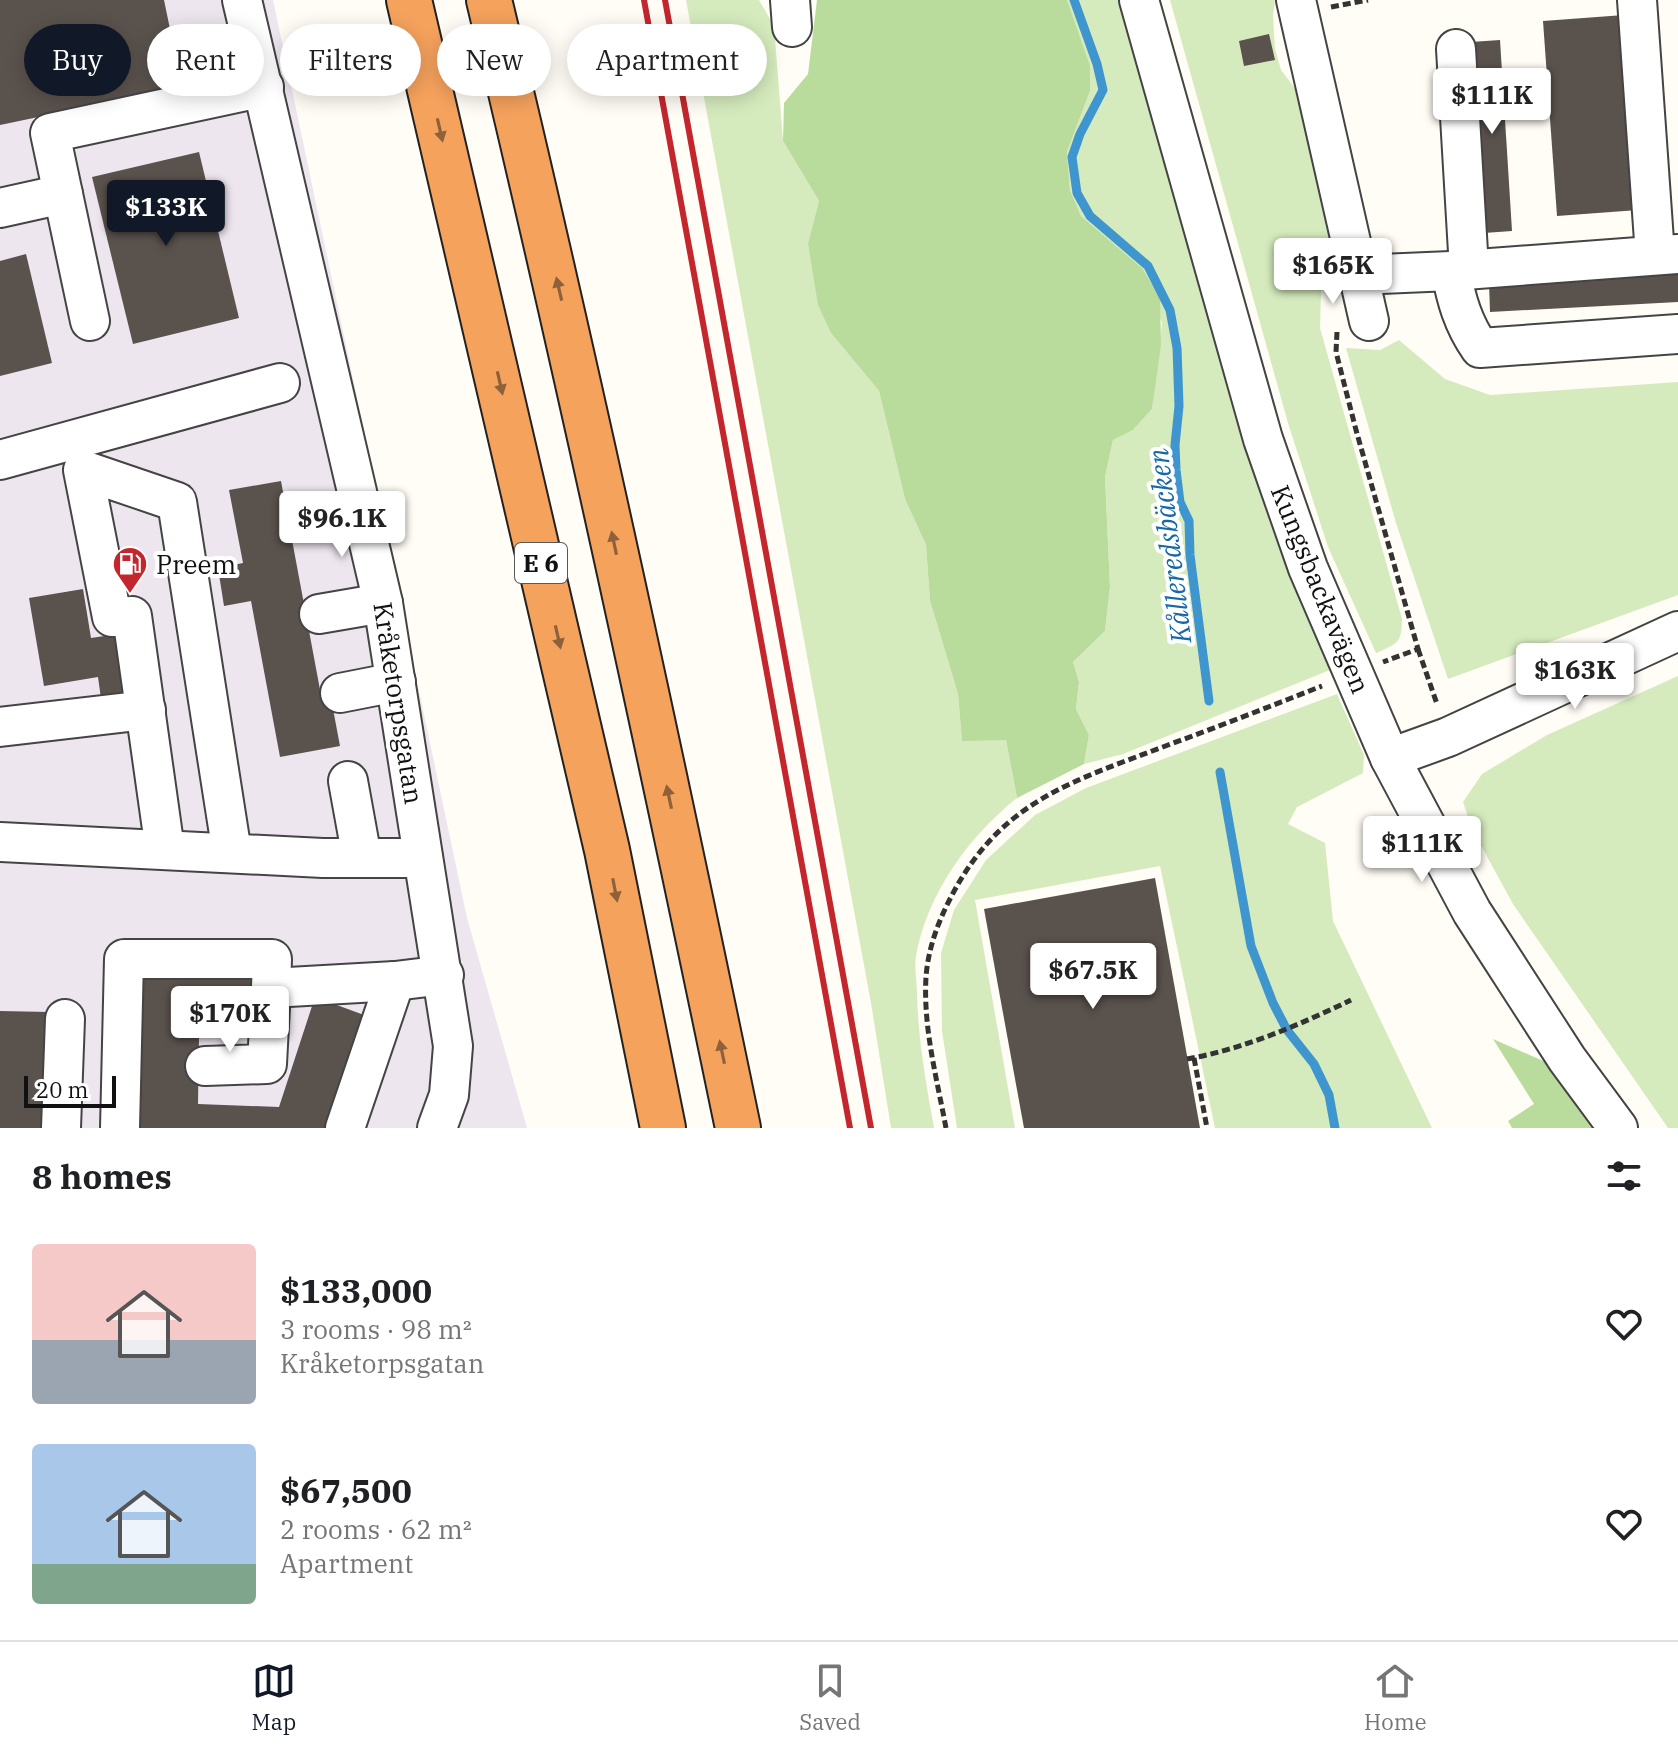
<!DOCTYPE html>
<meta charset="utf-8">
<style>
body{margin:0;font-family:"IBM Plex Serif",serif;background:#f6f6f6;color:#202124;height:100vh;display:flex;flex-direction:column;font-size:30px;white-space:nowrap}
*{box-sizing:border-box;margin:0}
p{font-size:26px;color:#757577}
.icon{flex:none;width:44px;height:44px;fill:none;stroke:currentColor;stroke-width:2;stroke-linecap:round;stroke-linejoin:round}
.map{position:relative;height:1128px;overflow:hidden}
.sheet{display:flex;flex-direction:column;background:#fff;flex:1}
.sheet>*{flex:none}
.hud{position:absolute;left:24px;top:24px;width:800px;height:72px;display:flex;gap:16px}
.scale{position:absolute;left:24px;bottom:20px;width:92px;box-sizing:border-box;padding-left:8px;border:4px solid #111;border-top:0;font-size:22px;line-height:28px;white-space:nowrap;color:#111;-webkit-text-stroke:6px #fff;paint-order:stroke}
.price{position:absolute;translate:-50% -68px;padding:0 18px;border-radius:8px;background:#fff;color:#222;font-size:26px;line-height:52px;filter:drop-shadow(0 2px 4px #0008)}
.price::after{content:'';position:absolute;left:50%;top:48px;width:24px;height:18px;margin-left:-12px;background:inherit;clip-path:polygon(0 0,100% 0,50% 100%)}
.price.on{background:#111827;color:#fff}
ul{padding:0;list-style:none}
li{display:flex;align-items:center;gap:24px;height:200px;padding:0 32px}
li span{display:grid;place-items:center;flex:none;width:224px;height:160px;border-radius:8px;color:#555}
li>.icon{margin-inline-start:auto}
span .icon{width:96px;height:96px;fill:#fffc;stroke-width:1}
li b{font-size:34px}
h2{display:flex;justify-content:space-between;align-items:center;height:96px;padding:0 32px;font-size:34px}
.pill{padding:0 28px;border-radius:36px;background:#fff;box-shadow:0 4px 20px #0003;font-size:28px;line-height:72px}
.pill.on{background:#111827;color:#fff}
.tab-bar{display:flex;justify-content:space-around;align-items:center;height:112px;border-top:2px solid #e0e0e0;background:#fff;font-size:22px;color:#757577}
.tab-bar a{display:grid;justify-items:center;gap:4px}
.tab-bar .on{color:#111827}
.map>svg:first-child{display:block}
.industrial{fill:#eee6ef}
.green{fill:#d5ebbd}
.forest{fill:#b9dc9c}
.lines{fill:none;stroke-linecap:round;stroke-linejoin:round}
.stream{stroke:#3f96cf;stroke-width:9}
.building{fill:#5a524d}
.minor-casing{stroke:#444;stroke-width:42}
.highway-casing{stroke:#222;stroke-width:48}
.path{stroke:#333;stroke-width:5;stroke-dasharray:8 4;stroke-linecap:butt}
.minor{stroke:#fff;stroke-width:38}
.highway{stroke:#f5a25d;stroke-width:44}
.rail{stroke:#c4262e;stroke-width:6}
.oneway{fill:#8e613b}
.labels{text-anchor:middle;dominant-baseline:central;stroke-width:8;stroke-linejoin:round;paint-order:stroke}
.shield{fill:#fff;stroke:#585858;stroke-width:2}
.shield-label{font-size:24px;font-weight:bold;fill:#111}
.poi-label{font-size:26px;fill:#111;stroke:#fff;text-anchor:start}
.street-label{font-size:26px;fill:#111;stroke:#fff}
.water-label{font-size:28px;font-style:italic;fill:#1768a6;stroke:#fff}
</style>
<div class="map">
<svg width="1678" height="1128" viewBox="0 0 1678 1128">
<rect width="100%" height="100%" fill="#fffdf5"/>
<path class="industrial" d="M0,0H273L467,918L527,1128H0Z"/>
<g class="green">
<path d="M686,0H759L774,26L783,141L819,201L808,243L831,333L879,391L905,499L926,545L930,601L958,694L962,740H1006L1017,798C969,836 927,894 916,956C914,968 917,981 917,993C918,1039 926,1083 934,1128H891L871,1003Z"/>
<path d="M1067,0H1122L1273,520L1330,670L1123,754L1084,764L1089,735L1076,709L1079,682L1073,662L1105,631L1110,587L1105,477L1113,440L1133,430L1152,409L1162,323L1142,268L1081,216L1070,190L1067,152L1090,91Z"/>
<path d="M1170,0H1275L1273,16L1275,49L1281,70L1304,100L1335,233L1333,250L1321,291L1320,328L1402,619C1402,643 1397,644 1376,653L1328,547L1288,423Z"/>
<path d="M1399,340L1445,379L1490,395L1678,382V595L1448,679L1396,523L1346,348L1380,350Z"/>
<path d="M1678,676V1128H1668L1513,904L1473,831L1463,802L1482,774L1547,735Z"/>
<path d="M1337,694L1364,755L1363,773L1297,807L1288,824L1325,843L1333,921L1432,1128H1215L1160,866L975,900L1015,1128H957L942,1031L941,953L954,910L986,860L1035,815L1086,788Z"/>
</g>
<g class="forest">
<path d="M817,0H1067L1090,66V91L1067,152L1070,190L1081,216L1142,268L1160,298L1161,345L1152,409L1133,430L1113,440L1105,477L1110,587L1105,631L1073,662L1079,682L1076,709L1089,735L1084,764L1017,798L1006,740L962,741L958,694L930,601L926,545L905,499L879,391L831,333L818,305L808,243L819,201L783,141L784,103L808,74Z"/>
<path d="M1493,1039L1548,1063L1594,1128H1512L1508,1121L1534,1104Z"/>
</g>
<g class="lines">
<g class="stream">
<path d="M1074,0L1097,64L1103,90L1080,134L1072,157L1077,193L1090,216L1148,266L1170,310L1177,348L1179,406L1175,445L1176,470L1180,502L1189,521L1190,555L1209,701"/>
<path d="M1220,772L1251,946L1273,1003L1287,1030L1314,1064L1329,1095L1335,1128"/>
</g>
</g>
<g class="building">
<path d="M0,0H164L182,87L0,125Z"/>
<path d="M1624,15L1638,210L1557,216L1543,21Z"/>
<path d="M1269,34L1275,60L1244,66L1239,41Z"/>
<path d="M1500,40L1512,231L1484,233L1471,42Z"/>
<path d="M199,152L239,318L133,344L92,177Z"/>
<path d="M26,254L52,363L0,376V261Z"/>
<path d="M1678,271V302L1490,312L1489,282Z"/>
<path d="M281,481L321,695L330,693L340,746L280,757L251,601L224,606L218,568L243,563L229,490Z"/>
<path d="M83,589L91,638L124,633L135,700L102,706L98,677L44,686L29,598Z"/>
<path d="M1155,878L1200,1128H1024L984,909Z"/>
<path d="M136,976L260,977L259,1038L199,1037L198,1104L279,1107L315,997L364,1015L326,1128H135Z"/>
<path d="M0,1011L50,1012L46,1128H0Z"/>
</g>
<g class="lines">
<defs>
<g id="minor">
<path d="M242,0L383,603L453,1046L449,1095L437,1128"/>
<path d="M790,0L792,27"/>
<path d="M1139,0L1263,439L1308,568L1390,758L1472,912L1567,1059L1618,1128"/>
<path d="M1296,0L1369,321"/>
<path d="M1637,0L1655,255"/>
<path d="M1456,49L1469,269"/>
<path d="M0,208L63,194"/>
<path d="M1451,271C1456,299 1463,324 1480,348L1678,334"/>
<path d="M1357,275L1451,271L1678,254"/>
<path d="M90,321L50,133L264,87"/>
<path d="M0,460L280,383"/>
<path d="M307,520L362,506"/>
<path d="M319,614L383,603"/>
<path d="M340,693L396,682"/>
<path d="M0,727L146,710"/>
<path d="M1390,758L1448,737L1678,631"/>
<path d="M348,781L362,858"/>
<path d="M0,842L323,858H423"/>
<path d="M165,850L132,616L112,617L83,470L177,502L232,853"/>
<path d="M205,1066L267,1064L271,988L395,981L444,975"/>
<path d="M61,1128L65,1019"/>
<path d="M120,1128L124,959H272L271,988"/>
<path d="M345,1128L395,981"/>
</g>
<g id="highway">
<path d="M409,0L607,850L663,1128"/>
<path d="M489,0C579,374 660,751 738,1128"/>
</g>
</defs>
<use href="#minor" class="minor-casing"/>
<use href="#highway" class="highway-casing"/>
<g class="path">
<path d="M1331,7L1368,0"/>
<path d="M1337,332L1336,352L1356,430L1418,649L1383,662"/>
<path d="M1418,649L1437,704"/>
<path d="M1194,1058L1207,1128"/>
<path d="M1187,1059C1244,1049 1299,1025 1351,1000"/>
<path d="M946,1128C937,1079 923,1028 926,977C928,949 938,922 951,897C1001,800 1074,781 1168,745C1220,726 1271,706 1322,686"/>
</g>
<use href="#minor" class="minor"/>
<use href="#highway" class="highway"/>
<g class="rail">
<path d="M644,0L850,1128"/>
<path d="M665,0L871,1128"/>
</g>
</g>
<defs><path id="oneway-solid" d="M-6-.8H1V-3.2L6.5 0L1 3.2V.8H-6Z" transform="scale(2)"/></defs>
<g class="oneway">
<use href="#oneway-solid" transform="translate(440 130) rotate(77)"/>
<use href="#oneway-solid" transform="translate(559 289) rotate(-103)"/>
<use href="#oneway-solid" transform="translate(500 383) rotate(77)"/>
<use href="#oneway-solid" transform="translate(614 543) rotate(-102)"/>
<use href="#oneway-solid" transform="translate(558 637) rotate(77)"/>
<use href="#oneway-solid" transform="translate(669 797) rotate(-102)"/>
<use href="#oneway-solid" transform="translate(615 890) rotate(79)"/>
<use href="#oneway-solid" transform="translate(722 1052) rotate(-102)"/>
</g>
<defs>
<symbol id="fuel-pin" viewBox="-11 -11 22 30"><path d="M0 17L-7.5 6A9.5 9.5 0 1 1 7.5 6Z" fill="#c4262e" stroke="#fff"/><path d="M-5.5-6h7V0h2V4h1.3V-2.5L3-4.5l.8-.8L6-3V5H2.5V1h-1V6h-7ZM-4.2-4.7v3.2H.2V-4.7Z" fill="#fff"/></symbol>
</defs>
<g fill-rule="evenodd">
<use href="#fuel-pin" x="110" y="544" width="40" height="54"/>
</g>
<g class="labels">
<rect class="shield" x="515" y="543" width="52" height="40" rx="6"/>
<g class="shield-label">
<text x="541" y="563">E 6</text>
</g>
<g class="poi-label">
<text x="156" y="564">Preem</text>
</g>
<g class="street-label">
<text transform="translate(1321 589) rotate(68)">Kungsbackavägen</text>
<text transform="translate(399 703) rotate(81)">Kråketorpsgatan</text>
</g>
<g class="water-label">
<text transform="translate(1169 546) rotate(-97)">Kålleredsbäcken</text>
</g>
</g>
</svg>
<div class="scale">20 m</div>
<b class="price" style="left:1492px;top:136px">$111K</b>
<b class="price on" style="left:166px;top:248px">$133K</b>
<b class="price" style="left:1333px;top:306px">$165K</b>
<b class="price" style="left:342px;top:559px">$96.1K</b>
<b class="price" style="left:1575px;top:711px">$163K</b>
<b class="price" style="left:1422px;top:884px">$111K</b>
<b class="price" style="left:1093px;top:1011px">$67.5K</b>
<b class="price" style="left:230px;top:1054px">$170K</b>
<div class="hud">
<a class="pill on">Buy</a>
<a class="pill">Rent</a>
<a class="pill">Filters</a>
<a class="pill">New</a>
<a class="pill">Apartment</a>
</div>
</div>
<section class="sheet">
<h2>8 homes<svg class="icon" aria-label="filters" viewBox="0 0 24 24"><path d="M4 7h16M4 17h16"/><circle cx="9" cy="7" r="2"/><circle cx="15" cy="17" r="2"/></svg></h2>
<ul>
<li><span style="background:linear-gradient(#f6c9c9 60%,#9aa5b1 0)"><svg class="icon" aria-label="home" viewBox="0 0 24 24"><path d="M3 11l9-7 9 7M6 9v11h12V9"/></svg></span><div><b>$133,000</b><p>3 rooms · 98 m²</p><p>Kråketorpsgatan</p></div><svg class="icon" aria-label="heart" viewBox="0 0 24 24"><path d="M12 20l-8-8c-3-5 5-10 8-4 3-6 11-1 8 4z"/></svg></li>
<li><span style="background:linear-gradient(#a9c7e8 75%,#7fa58c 0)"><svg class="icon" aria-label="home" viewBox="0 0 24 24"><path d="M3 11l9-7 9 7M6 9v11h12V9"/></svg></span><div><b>$67,500</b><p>2 rooms · 62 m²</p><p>Apartment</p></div><svg class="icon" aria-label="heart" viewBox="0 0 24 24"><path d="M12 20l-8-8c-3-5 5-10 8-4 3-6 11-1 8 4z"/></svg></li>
</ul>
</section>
<nav class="tab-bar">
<a class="on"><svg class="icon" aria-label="map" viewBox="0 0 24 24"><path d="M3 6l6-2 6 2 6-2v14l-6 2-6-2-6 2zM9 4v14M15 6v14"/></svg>Map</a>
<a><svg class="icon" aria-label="saved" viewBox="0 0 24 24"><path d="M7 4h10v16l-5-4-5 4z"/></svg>Saved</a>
<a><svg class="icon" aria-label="home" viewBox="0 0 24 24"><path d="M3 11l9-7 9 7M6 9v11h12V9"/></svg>Home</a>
</nav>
